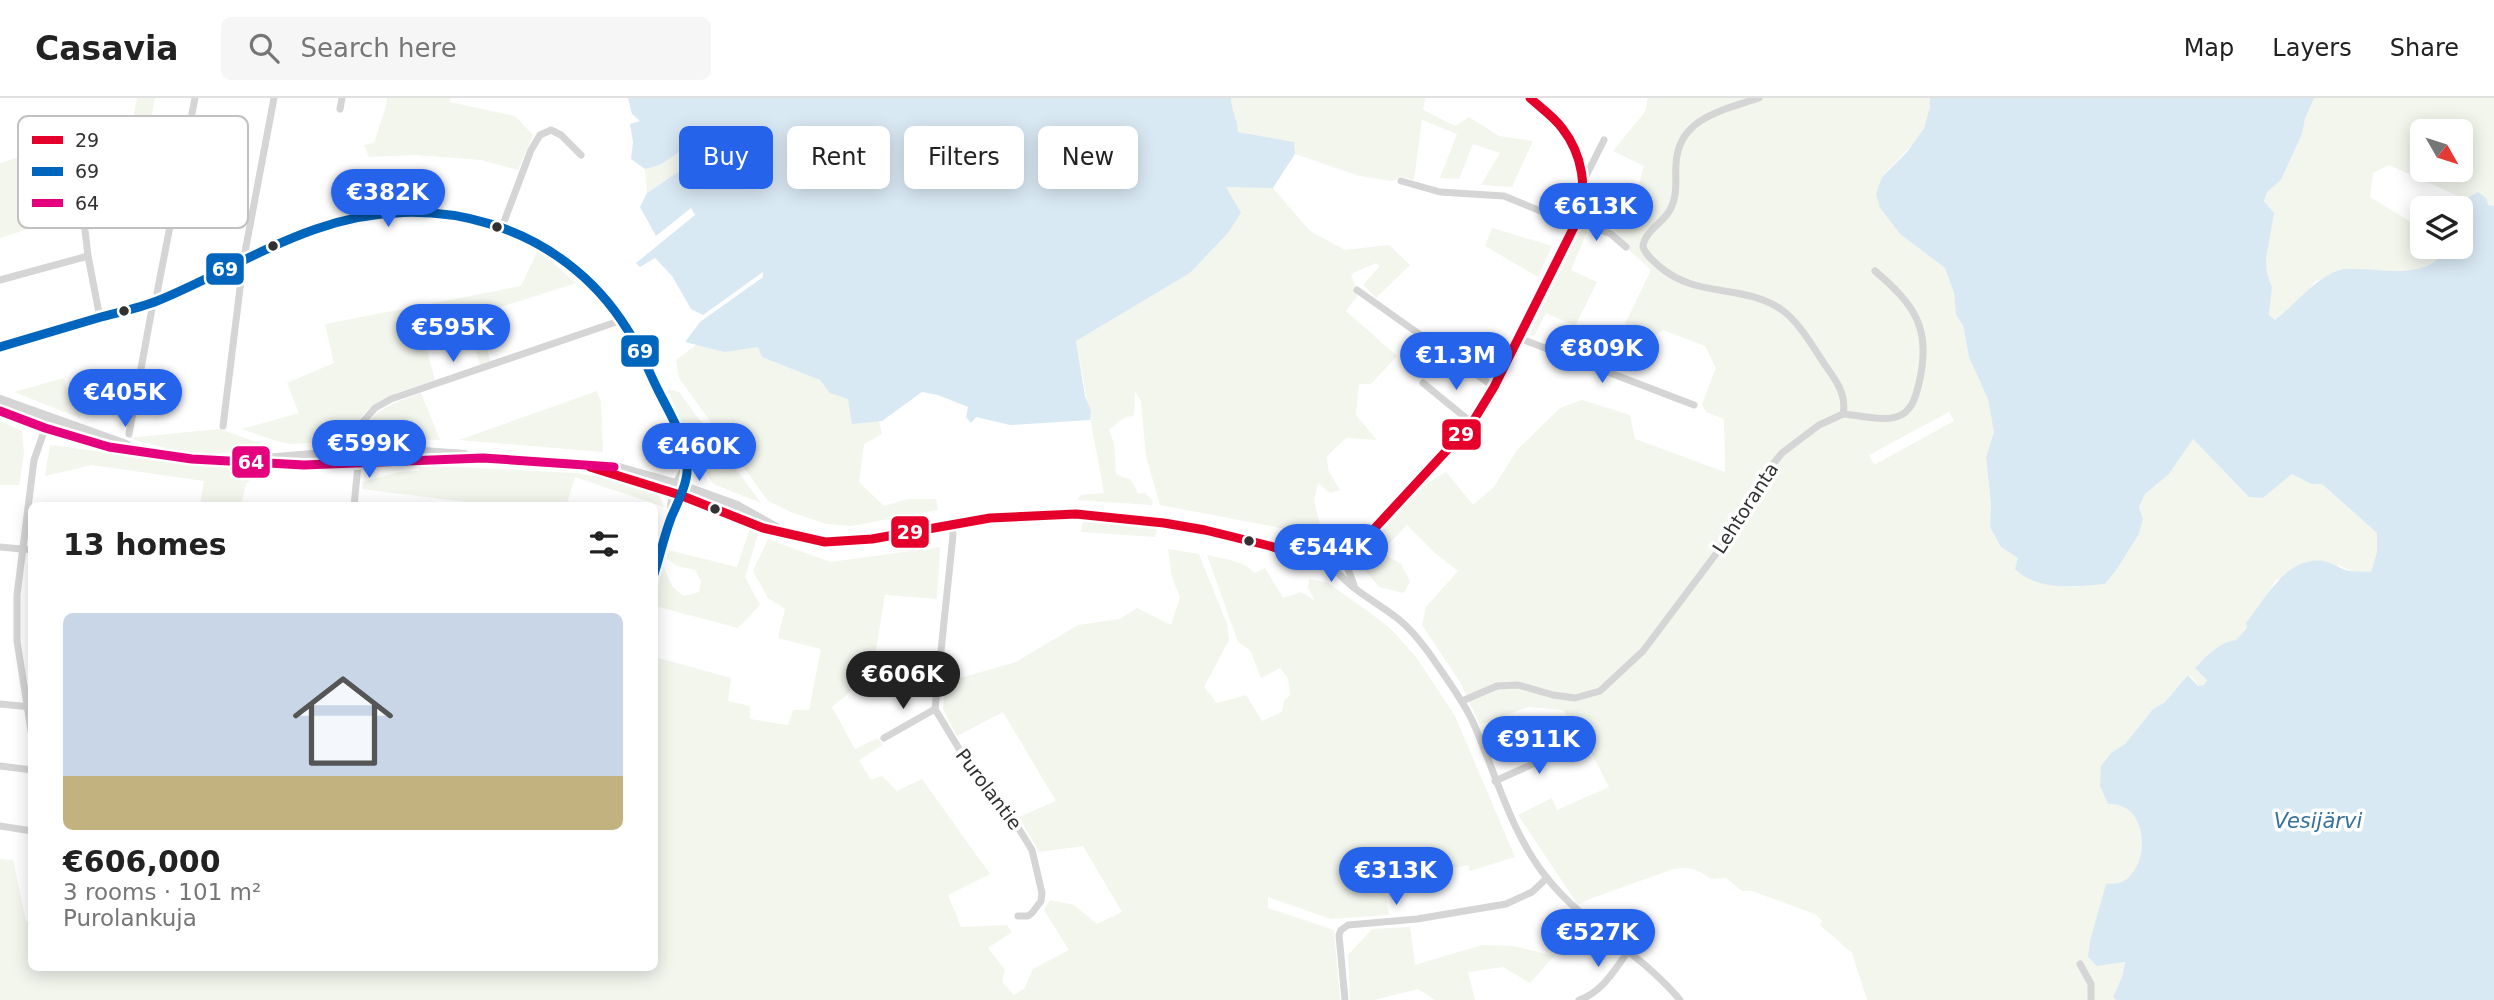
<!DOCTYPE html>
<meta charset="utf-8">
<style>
body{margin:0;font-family:"DejaVu Sans",sans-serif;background:#f6f6f6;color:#222;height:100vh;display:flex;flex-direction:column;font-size:26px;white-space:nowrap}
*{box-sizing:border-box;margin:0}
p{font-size:23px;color:#767676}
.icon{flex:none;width:38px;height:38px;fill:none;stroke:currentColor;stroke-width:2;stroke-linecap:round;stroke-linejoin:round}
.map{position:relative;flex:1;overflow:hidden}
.side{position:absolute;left:28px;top:404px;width:630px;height:469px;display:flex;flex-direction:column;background:#fff;border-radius:10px;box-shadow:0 4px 18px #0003}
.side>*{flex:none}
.top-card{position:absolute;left:679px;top:28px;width:665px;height:63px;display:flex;gap:14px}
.needle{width:46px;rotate:129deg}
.tools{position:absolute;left:2410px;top:21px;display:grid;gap:14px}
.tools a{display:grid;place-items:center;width:63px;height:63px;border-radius:10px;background:#fff;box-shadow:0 4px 18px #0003;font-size:35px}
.price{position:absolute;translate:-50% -60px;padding:0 16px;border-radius:24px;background:#2563eb;color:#fff;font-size:23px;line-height:46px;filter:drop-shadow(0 2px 4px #0008)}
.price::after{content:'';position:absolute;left:50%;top:42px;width:21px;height:16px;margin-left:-10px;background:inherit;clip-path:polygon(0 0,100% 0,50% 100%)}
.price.current{background:#222;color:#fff}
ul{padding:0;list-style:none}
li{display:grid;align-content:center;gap:14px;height:371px;padding:0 35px}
li span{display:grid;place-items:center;height:217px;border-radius:10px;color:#555}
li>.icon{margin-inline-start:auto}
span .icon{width:126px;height:126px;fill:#fffc;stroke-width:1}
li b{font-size:30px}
h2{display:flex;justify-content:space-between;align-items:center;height:84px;padding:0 35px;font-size:30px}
.chip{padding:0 24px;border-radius:10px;background:#fff;box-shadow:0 4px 18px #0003;font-size:24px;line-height:63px}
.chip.current{background:#2563eb;color:#fff}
header{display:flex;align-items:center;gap:42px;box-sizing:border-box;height:98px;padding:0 35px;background:#fff;border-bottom:2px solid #e0e0e0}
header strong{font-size:33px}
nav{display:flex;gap:38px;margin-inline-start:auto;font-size:24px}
.search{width:490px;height:63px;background:#f6f6f6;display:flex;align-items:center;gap:18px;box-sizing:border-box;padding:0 24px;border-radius:10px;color:#767676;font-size:26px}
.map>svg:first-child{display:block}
.green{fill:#f2f6ed;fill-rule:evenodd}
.water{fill:#d9e9f4}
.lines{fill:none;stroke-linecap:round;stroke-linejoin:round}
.minor{stroke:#d5d5d5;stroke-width:7}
.tertiary{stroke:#d5d5d5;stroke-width:10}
.bus-1-casing{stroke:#fff;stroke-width:14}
.bus-2-casing{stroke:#fff;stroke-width:14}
.bus-3-casing{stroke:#fff;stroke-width:14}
.bus-1{stroke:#e4002b;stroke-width:9}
.bus-2{stroke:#0065bd;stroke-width:9}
.bus-3{stroke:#e5007d;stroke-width:9}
.bus-dot{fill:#313131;stroke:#fff;stroke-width:2.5}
.labels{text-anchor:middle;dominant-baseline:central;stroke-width:7;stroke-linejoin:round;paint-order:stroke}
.street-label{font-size:19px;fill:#313131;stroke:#fff}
.water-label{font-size:21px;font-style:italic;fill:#36729c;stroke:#fff}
.key{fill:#fff;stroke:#c1c1c1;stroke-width:2}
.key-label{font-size:19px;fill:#313131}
.line-badge{stroke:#fff;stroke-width:2.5}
.badge-label{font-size:19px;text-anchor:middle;font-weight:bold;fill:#fff}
</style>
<header>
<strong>Casavia</strong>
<div class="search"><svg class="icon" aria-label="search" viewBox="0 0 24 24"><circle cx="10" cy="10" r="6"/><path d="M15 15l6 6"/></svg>Search here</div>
<nav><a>Map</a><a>Layers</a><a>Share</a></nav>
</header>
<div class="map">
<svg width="2494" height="902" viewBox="0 0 2494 902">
<rect width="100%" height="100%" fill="#fff"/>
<g class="green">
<path d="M137,0H155L131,124L90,132L87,96L121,84Z"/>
<path d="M387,0H451L450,4L515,18L533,37L518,72L481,62L417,57L369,59L364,47L374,45L386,8Z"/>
<path d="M1231,0H1425L1423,12L1455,28L1469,19L1499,38L1533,43L1512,89L1481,87L1500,55L1473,46L1459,81L1440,80L1457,36L1422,22L1414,82L1402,79L1392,83L1360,78L1295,56L1293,44L1238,34L1231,10Z"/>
<path d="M1648,0H1930C1932,35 1902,55 1882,79L1880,110L1900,136L1945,170L1954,195L1956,217L1963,226L1969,259L2004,332L1986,361L1991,406L1990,429L2001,449L2019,460L2038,485L2076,489L2106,484L2117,471L2139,436L2143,421L2139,409L2145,396L2169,376L2193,341L2249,399L2263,400L2292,376L2311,386H2322L2377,435V454L2371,474H2352L2339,467L2276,482L2247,530L2236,542C2219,544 2207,558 2196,570L2208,582L2203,588H2198L2193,580L2188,577L2165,604L2153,611L2125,646L2112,654L2119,705C2134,715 2141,725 2143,742L2122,879L2113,899L2116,902H1867L1852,855L1820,827L1822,823L1815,816L1752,793H1742L1726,780L1711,781C1698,771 1688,768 1673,771L1587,802L1578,807L1518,717L1552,700L1557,712L1609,689L1581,635L1563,612L1528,609L1480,627L1460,584L1422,527L1426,509L1458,473L1436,456L1407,427L1381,454L1401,466L1410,484L1404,495L1379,489L1357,463C1379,435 1414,390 1446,374L1473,407L1494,389L1517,352L1560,310L1582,302L1630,317L1635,341L1725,374L1724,321L1706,314L1702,306L1716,270L1705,248L1663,232L1653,239L1625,226L1651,172L1626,149L1613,129L1623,94L1636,99L1644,68L1613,53L1645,14ZM1949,314L1954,323L1874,367L1869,357Z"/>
<path d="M2314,0H2494V108L2488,107L2478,94L2465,101L2389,67L2373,75L2370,99L2422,131V149H2441L2442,155L2437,163L2419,172L2401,174L2340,171L2324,181L2316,183L2301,201L2275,222L2269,217L2272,189L2267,175L2266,161L2273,115L2264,103L2266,94L2281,82L2302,36L2305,21ZM2422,33H2460V72H2422Z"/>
<path d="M693,45L700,59L647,95L645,71L660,67Z"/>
<path d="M36,54C46,91 46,97 79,118L57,122L0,140V65Z"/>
<path d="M1225,88L1273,90L1310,133L1345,152L1389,147L1410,167L1376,200L1363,187L1380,168L1376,165L1351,176L1358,197L1346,213L1397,258L1371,286H1359L1356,317L1377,342L1346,340L1327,358L1328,372L1340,392L1330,395L1318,385L1314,403L1325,446H1308L1281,430L1160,407L1146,358L1141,303L1135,294L1134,317L1122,321L1109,332L1114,345L1116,376L1131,382L1138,396L1145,395L1153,403L1152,407L1077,402L1081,397L1104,395L1076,243L1190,175L1228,135L1231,98Z"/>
<path d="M1492,130L1552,148L1538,179L1485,148Z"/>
<path d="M1581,131H1588L1571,172L1597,184L1575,228L1546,215L1534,238L1529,237Z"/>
<path d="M538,152L576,185L476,217L491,264L480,267L466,220L423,238L435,282C401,294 359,301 351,342L292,346L276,343L242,331L299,315L287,285L334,265L325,226L521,188Z"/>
<path d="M741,210L879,323L882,336L864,346L859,384L884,408L908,401H936L938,412L851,428L827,426L791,414L768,403L679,280L676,262L696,247L699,237Z"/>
<path d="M64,280L69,301L83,298L80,320L14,294Z"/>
<path d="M667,291L679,294L761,405L713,386L695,355Z"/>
<path d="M597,293L601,304L603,354L459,342Z"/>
<path d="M421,295L440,342L405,340L361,342C367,312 395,305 421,295Z"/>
<path d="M0,323L22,333L24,356L19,387H0Z"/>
<path d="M220,331L274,350L211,356L173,352L128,340Z"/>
<path d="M50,347L241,372L251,381L246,386L241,408H200L204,383L92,367L45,378Z"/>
<path d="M419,367L575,375L608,380L659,395L664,409L575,379L566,408H467L466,404L362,391L363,384L398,374L419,373Z"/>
<path d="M1085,422L1157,431L1155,439L1081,434L1082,427Z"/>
<path d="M750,430L759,433L745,479L760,507L738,530L655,508V499L663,468L672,488L683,498L699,494L701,483L695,472L677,468L666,460L668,452L737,469Z"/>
<path d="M768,441L830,464L940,449L937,501L885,497L872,576L832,609L855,651L878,640L883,647L859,662L871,682L882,678L897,693L922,681L990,776L948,797L961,829L1007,827L1012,834L988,850L1005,872L1002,884L1014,897L1024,891L1033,871L1069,852L1044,812L1050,802L1074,807L1097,826L1122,814L1083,748L1039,754L1019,719L1056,703L1003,614L957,638L943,611L946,584L1016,564L1078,527L1120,521L1137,510L1171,527L1180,499L1172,479L1168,451L1199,456L1227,526L1229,542L1204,589L1217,605L1246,597L1262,623L1282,614L1284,603L1290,597L1288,580L1280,570L1261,580L1250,552L1238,544L1207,457C1222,461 1245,462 1254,475L1265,470L1283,500L1301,494L1315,503L1308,490L1309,481L1328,485L1369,514L1391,531L1416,559L1455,618L1515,759L1470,773L1468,767L1384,786L1389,817L1331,821L1268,799V810L1334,832L1340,902H0V761L13,762L26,823L31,824L32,870H654L655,559L731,580L728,603L750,608V621L788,627L793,612H809L821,551L778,540L785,511L768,500L753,473Z"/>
<path d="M1410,829L1415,867L1482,847L1514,848L1554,858L1530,885L1503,869L1468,874L1475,902H1435L1418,891L1374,902H1350L1348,857L1372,831Z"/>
</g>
<g class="water">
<path d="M628,0H1231C1231,13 1238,21 1238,34L1294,44L1295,56L1273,90L1226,89L1241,115L1228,135L1190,175L1076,243L1085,298L1091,313L1090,322L1010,327L976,319L971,325L966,319L968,309L938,297L922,294L882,323L852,326L848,301L830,295L820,282L762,259L758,249L725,254L685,244L700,224L763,179V174L703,217L691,211L672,178L655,160L640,169L636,165L695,117L691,110L656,138L640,109L647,95L700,59L693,45L660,67L645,71L631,61L633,44L630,26L640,23L632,16Z"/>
<path d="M1930,0H2314L2305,21L2302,36L2281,82L2267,94L2264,103L2274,115L2266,161L2267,175L2272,189L2269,217L2275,222C2297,205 2314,181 2339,172C2344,170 2350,171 2355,171C2381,171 2407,178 2431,166C2438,162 2442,157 2441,149H2460L2461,112L2466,109L2465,101L2478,94L2486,100L2488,107L2494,108V902H2116L2113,899L2122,879L2125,864L2097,868L2088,859L2090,843L2106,786C2110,785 2118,786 2122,784C2151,770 2150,704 2108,706L2100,688L2101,668L2112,654L2125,646L2153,611L2165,604L2188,577L2198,588L2204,587L2207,582L2195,570C2207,558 2219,544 2236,542L2247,530L2246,525C2266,500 2286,458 2324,463C2333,465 2341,471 2349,473C2355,474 2364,473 2371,474L2377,454V435L2322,386H2311L2292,376L2263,400L2249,399L2193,341L2169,376L2145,396L2139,409L2143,421L2139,436L2117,471L2105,486C2075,489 2037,493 2015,471L2018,460L2001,449L1990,429L1991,406L1986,360L1994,334L1988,301L1969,259L1963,227L1956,217L1954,195L1945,170L1900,136L1880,110L1876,96L1882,79L1907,54L1924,30L1930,9Z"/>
</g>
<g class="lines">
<g class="minor">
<path d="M340,11L342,0"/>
<path d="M1401,83L1440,94L1504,98L1575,127"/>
<path d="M1583,84L1604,42"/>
<path d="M80,89L88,158L100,220"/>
<path d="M1577,123L1611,136L1626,149"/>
<path d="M502,129L531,52L540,37L551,32L561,37L581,57"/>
<path d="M248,161L245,154L274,0"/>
<path d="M0,182L88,158"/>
<path d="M1357,192L1494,289"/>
<path d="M159,202L157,195L195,0"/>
<path d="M1519,240L1694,307"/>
<path d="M0,249C34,239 68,229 101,219C120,214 139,210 157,203C211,181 261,150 316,131C431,90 561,125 627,231C640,250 648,272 658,292C667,310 679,330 685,350C687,359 688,372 686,381C683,395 676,408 671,420C664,438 660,458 654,476"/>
<path d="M1423,285L1472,325"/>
<path d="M1843,316C1860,317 1886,325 1901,317C1913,311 1916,297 1919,285C1932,231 1915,207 1875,173"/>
<path d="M223,328L242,174L239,166"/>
<path d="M129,336L153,205"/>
<path d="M354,408L358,367L356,340L360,327L375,310L391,301L622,222"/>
<path d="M671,418C669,400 676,382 686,368"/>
<path d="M951,426L953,437L935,611L976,679L1016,726L1032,752L1042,795L1041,803L1032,815L1028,818H1018"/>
<path d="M0,449L32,452"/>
<path d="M1344,461L1354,487"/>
<path d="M1332,466C1345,489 1377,504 1397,520C1410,530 1419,542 1429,555C1444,577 1460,598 1472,622C1496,675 1510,734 1547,780C1585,828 1641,855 1680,902"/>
<path d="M1462,603L1497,588L1518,587L1553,597L1575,600L1600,593L1643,553L1731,436L1765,376L1782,355L1819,327L1843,316C1847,297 1836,282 1825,267C1813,249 1799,224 1782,212C1743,185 1698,201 1660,169C1653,163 1646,157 1643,149C1644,133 1665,124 1671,110C1678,96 1675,81 1676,66C1678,20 1723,12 1759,0"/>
<path d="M0,606L31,609"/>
<path d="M32,639L17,543V497L34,362L46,328"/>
<path d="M884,640L935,611"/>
<path d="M0,668L32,672"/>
<path d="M1495,683L1571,649"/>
<path d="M0,728L32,733"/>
<path d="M2080,866L2091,886V902"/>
<path d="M1345,902L1339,837L1341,832L1348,827L1417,821L1506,806L1532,794L1547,780"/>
<path d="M1579,902C1602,894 1613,874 1627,855"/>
</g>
<g class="tertiary">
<path d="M0,302L126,347"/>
<path d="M0,313L45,330L109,349L192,361L304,367L483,360L615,369L676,386L737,408L778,431"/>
<path d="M264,361L337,355L409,353L465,357"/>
<path d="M590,369L680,397L763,430L825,444L872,441L990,420L1076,416L1164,425L1205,432L1270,448L1328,467L1344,461L1362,444L1472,325L1494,289L1577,123C1588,91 1583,57 1562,30C1553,18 1541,10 1530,0"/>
</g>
<defs>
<path id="bus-1" d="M590,369L680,397L763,430L825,444L872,441L990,420L1076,416L1164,425L1205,432L1270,448L1328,467L1344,461L1362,444L1472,325L1494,289L1577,123C1588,91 1583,57 1562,30C1553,18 1541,10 1530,0"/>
<path id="bus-2" d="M0,249C34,239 68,229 101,219C120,214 139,210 157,203C211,181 261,150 316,131C431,90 561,125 627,231C640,250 648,272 658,292C667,310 679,330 685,350C687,359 688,372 686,381C683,395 676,408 671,420C664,438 660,458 654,476"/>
<path id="bus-3" d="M0,313L45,330L109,349L192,361L304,367L483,360L614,369"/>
</defs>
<use href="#bus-1" class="bus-1-casing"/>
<use href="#bus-2" class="bus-2-casing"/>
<use href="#bus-3" class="bus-3-casing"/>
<use href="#bus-1" class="bus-1"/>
<use href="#bus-2" class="bus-2"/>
<use href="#bus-3" class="bus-3"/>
</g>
<g class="bus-dot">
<circle cx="497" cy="129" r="6"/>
<circle cx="273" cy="148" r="6"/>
<circle cx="124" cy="213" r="6"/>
<circle cx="715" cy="411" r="6"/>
<circle cx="1249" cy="443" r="6"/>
</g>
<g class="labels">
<g class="street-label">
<text transform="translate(1745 410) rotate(-57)">Lehtoranta</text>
<text transform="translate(989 691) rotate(53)">Purolantie</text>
</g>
<g class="water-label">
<text x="2318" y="723">Vesijärvi</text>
</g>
</g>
<rect x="18" y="18" width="230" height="112" rx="10" class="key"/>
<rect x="32" y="38" width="31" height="8" fill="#e4002b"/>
<rect x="32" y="69" width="31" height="9" fill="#0065bd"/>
<rect x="32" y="101" width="31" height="8" fill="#e5007d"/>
<g class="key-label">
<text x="75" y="49">29</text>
<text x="75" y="80">69</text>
<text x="75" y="112">64</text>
</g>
<g class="line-badge">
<rect x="205" y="154" width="40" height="34" rx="7" fill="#0065bd"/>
<rect x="620" y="236" width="40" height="34" rx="7" fill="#0065bd"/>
<rect x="1441" y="320" width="41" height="33" rx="7" fill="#e4002b"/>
<rect x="231" y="347" width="40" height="34" rx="7" fill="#e5007d"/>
<rect x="890" y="417" width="40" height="34" rx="7" fill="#e4002b"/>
</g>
<g class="badge-label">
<text x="225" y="178">69</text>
<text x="640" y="260">69</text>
<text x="1461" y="343">29</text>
<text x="251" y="371">64</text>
<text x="910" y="441">29</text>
</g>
</svg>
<div class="tools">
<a><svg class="needle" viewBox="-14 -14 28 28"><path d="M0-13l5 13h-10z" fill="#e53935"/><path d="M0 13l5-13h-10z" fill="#767676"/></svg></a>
<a><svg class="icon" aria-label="layers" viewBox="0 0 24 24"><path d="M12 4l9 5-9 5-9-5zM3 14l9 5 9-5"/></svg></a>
</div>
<b class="price" style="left:388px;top:131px">€382K</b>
<b class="price" style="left:1596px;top:145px">€613K</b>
<b class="price" style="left:453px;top:266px">€595K</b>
<b class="price" style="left:1602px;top:287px">€809K</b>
<b class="price" style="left:1456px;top:294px">€1.3M</b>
<b class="price" style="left:125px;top:331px">€405K</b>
<b class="price" style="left:369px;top:382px">€599K</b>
<b class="price" style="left:699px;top:385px">€460K</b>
<b class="price" style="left:1331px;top:486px">€544K</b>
<b class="price current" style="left:903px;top:613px">€606K</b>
<b class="price" style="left:1539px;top:678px">€911K</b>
<b class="price" style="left:1396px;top:809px">€313K</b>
<b class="price" style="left:1598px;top:871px">€527K</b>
<div class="top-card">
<a class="chip current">Buy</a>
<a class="chip">Rent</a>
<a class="chip">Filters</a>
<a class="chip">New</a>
</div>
<section class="side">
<h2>13 homes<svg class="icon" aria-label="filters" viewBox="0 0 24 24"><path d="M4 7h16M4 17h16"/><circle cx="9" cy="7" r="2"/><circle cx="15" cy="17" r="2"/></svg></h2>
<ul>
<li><span style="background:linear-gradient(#c9d6e8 75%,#c2b280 0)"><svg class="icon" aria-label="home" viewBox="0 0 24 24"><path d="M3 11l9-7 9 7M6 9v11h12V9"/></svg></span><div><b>€606,000</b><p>3 rooms · 101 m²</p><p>Purolankuja</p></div></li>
</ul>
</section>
</div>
